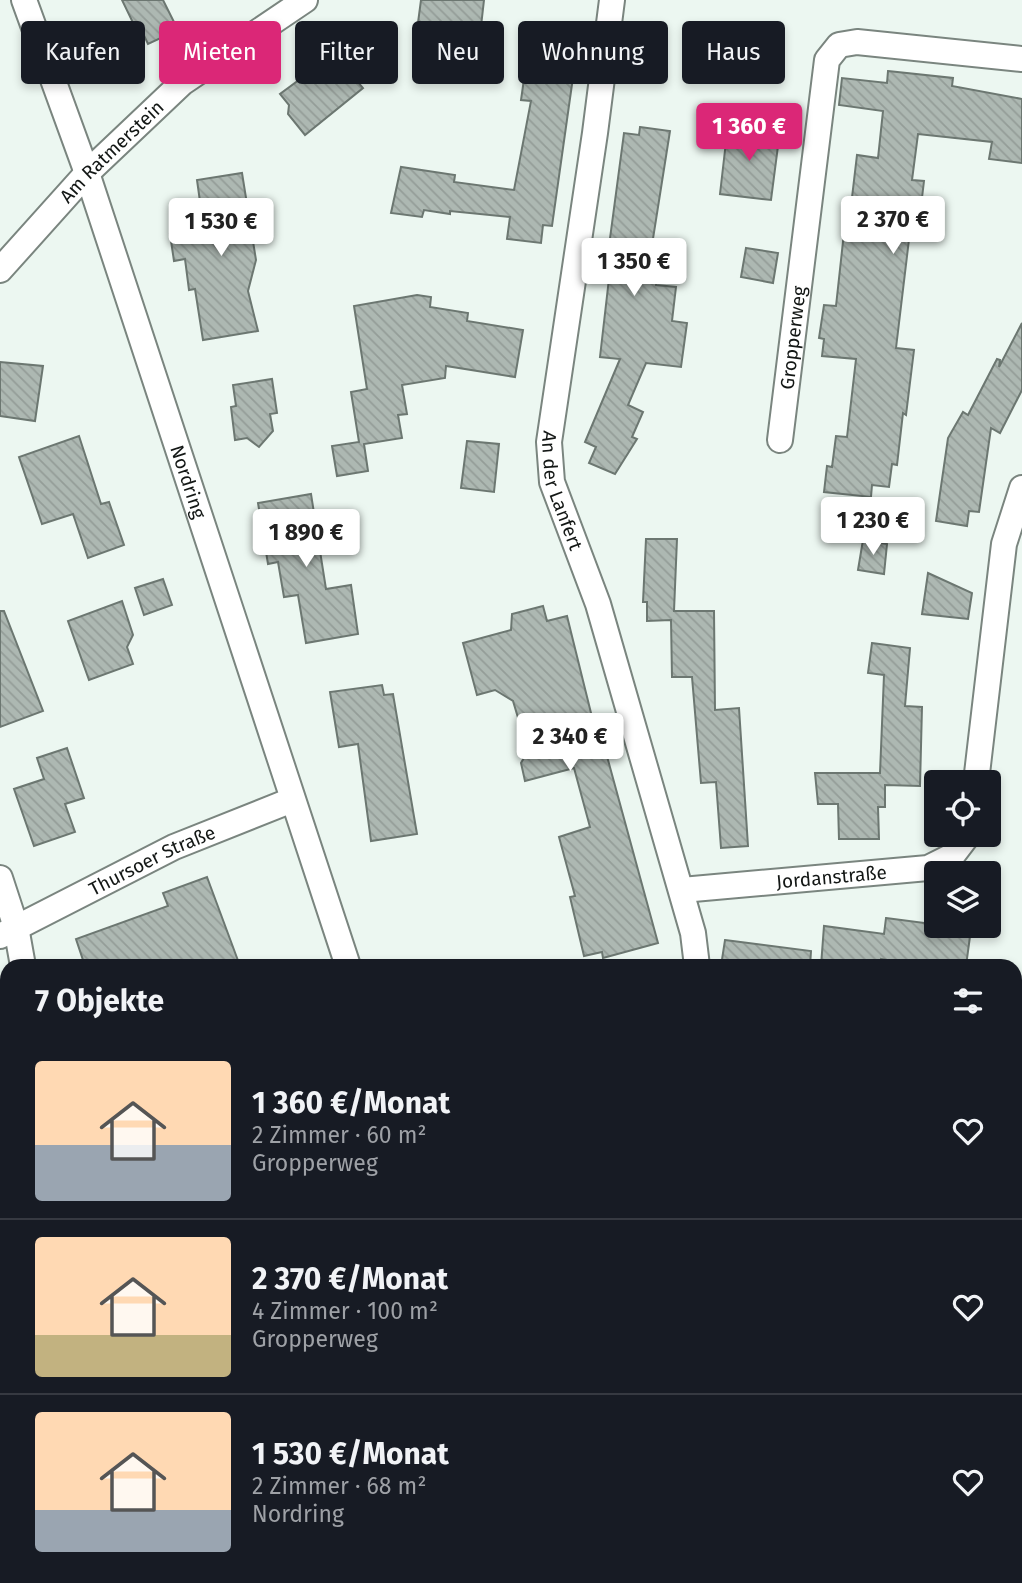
<!DOCTYPE html>
<html lang="de">
<meta charset="utf-8">
<style>
body{margin:0;font-family:"Fira Sans",sans-serif;background:#20242c;color:#f1f3f6;height:100vh;display:flex;flex-direction:column;font-size:26px;white-space:nowrap}
*{box-sizing:border-box;margin:0}
p{font-size:23px;color:#9ea1a6}
.icon{flex:none;width:38px;height:38px;fill:none;stroke:currentColor;stroke-width:2;stroke-linecap:round;stroke-linejoin:round}
.map{position:relative;flex:1;overflow:hidden}
.details{position:absolute;left:0px;top:959px;width:1022px;height:625px;display:flex;flex-direction:column;background:#171b24;border-radius:21px 21px 0 0;box-shadow:0 4px 10px #0003}
.details>*{flex:none}
.hud{position:absolute;left:21px;top:21px;width:980px;height:63px;display:flex;gap:14px}
.tools{position:absolute;left:924px;top:770px;display:grid;gap:14px}
.tools a{display:grid;place-items:center;width:77px;height:77px;border-radius:7px;background:#171b24;box-shadow:0 4px 10px #0003;font-size:35px}
.price{position:absolute;translate:-50% -60px;padding:0 16px;border-radius:7px;background:#fff;color:#222;font-size:23px;line-height:46px;filter:drop-shadow(0 2px 4px #0008)}
.price::after{content:'';position:absolute;left:50%;top:42px;width:21px;height:16px;margin-left:-10px;background:inherit;clip-path:polygon(0 0,100% 0,50% 100%)}
.price.active{background:#db2777;color:#fff}
ul{padding:0;list-style:none}
li{display:flex;align-items:center;gap:21px;height:175px;padding:0 35px}
li+li{border-top:2px solid #363941}
li span{display:grid;place-items:center;flex:none;width:196px;height:140px;border-radius:7px;color:#555}
li>.icon{margin-inline-start:auto}
span .icon{width:84px;height:84px;fill:#fffc;stroke-width:1}
li b{font-size:30px}
h2{display:flex;justify-content:space-between;align-items:center;height:84px;padding:0 35px;font-size:30px}
.chip{padding:0 24px;border-radius:7px;background:#171b24;box-shadow:0 4px 10px #0003;font-size:24px;line-height:63px}
.chip.active{background:#db2777;color:#fff}
.map>svg:first-child{display:block}
.building{fill:url(#building-back-hatch);stroke:#6c7771;stroke-width:2}
.lines{fill:none;stroke-linecap:round;stroke-linejoin:round}
.street-casing{stroke:#7a857f;stroke-width:28}
.street{stroke:#fff;stroke-width:24}
.labels{text-anchor:middle;dominant-baseline:central;stroke-width:7;stroke-linejoin:round;paint-order:stroke}
.street-label{font-size:19px;fill:#131715;stroke:#fff}
</style>
<div class="map">
<svg width="1022" height="1583" viewBox="0 0 1022 1583">
<defs>
<pattern id="building-back-hatch" width="6" height="6" patternUnits="userSpaceOnUse" patternTransform="scale(1.75)"><rect width="6" height="6" fill="#adb8b2"/><path d="M-1 5l2 2M0 0l6 6M5-1l2 2" fill="none" stroke="#949d98"/></pattern>
</defs>
<rect width="100%" height="100%" fill="#ecf7f1"/>
<g class="building">
<path d="M122,0H163L178,30L148,44L140,27L136,29Z"/>
<path d="M421,0H484L480,35L440,29L442,57L414,53Z"/>
<path d="M538,51L576,56L552,226L543,225L541,243L507,239L510,217L450,211V214L424,210L422,217L391,213L401,167L455,175L454,182L514,190L531,101L521,100L525,72L534,74Z"/>
<path d="M334,54L363,88L305,135L288,114L289,105L280,94Z"/>
<path d="M888,71L953,78L952,86L1022,99V163L989,159L992,142L918,134L912,180L924,181L921,206H913L896,348L914,350L906,415L903,413L897,465L892,464L889,487L872,485L871,497L824,492L827,466L832,467L836,436L847,437L856,359L822,356L824,339L819,338L824,305L836,306L847,205L851,206L857,155L878,158L883,111L839,105L842,78L887,83Z"/>
<path d="M728,124L775,130L773,146H778L771,200L720,194Z"/>
<path d="M640,127L670,131L649,264L658,265L656,285L676,287L672,321L687,323L681,367L646,363L628,405L643,412L632,437L637,439L615,474L589,463L596,447L585,442L620,359L600,357L611,261H607L624,133L639,135Z"/>
<path d="M242,173L256,260L248,291L258,331L203,340L195,289L189,290L185,259L174,261L170,234L204,230L197,180Z"/>
<path d="M746,248L778,253L773,283L741,277Z"/>
<path d="M417,295L431,297L430,307L468,313L467,321L523,330L515,377L446,366L445,378L402,385L407,414L398,415L402,438L364,444L368,471L337,476L332,446L359,442L351,392L367,389L354,306Z"/>
<path d="M1022,323V390L1000,433L991,428L979,512L969,511L967,526L936,521L948,438L963,412L968,415L997,359L1000,360L999,367Z"/>
<path d="M0,362L43,366L35,421L0,416Z"/>
<path d="M272,379L277,413L270,414L273,431L259,447L247,438L235,440L231,407L236,406L233,385Z"/>
<path d="M79,436L101,504L109,502L124,545L88,558L73,514L42,524L19,457Z"/>
<path d="M467,441L499,444L494,492L461,488Z"/>
<path d="M311,494L326,589L351,585L358,634L306,643L298,595L284,597L278,562L268,564L258,503Z"/>
<path d="M646,539H677L674,611H714L715,710L739,708L748,846L721,848L716,782L701,783L692,677H672L671,620L647,621V602H643Z"/>
<path d="M863,540L887,544L884,574L858,570Z"/>
<path d="M928,573L972,593L968,619L922,614Z"/>
<path d="M163,579L172,605L144,615L135,588Z"/>
<path d="M122,601L133,635L127,647L133,664L89,680L68,621Z"/>
<path d="M543,606L547,621L567,616L592,717L596,716L658,943L603,958L602,952L584,956L570,897L575,896L559,837L590,827L574,768L525,781L521,763L528,751L513,701L495,690L477,695L463,643L511,630L512,614Z"/>
<path d="M0,611H4L43,711L0,727Z"/>
<path d="M872,643L910,648L905,706L922,707L920,786L885,785V807H878L879,839H839L838,804H818L815,773H880L884,675L868,673Z"/>
<path d="M382,685L384,695L393,694L417,834L371,841L358,744L339,747L330,692Z"/>
<path d="M67,748L84,798L65,804L75,832L34,846L14,789L44,779L37,758Z"/>
<path d="M207,877L240,966H85L76,939L168,906L163,893Z"/>
<path d="M886,918L971,929L966,966H921L881,959L880,966H821L824,926L884,934Z"/>
<path d="M725,940L811,951L810,966H721Z"/>
</g>
<g class="lines">
<defs>
<g id="street">
<path id="s1" d="M24,0L87,173L348,966"/>
<path id="s2" d="M612,0L595,133L549,442L552,482L598,604L693,933L697,966"/>
<path id="s3" d="M0,270L87,173L182,83L305,0"/>
<path id="s4" d="M780,440L827,60L839,45L857,42L1022,59"/>
<path d="M976,782L1004,544L1022,488"/>
<path d="M0,878L16,927L23,966"/>
<path id="s5" d="M682,890L928,868L952,856L968,835"/>
<path id="s6" d="M0,936L174,847L292,800"/>
<path d="M1015,1333H1022"/>
<path d="M49,1577L51,1583"/>
<path d="M500,1577L501,1583"/>
<path d="M333,1583L340,1577"/>
<path d="M903,1583V1577"/>
</g>
</defs>
<use href="#street" class="street-casing"/>
<use href="#street" class="street"/>
</g>
<g class="labels">
<g class="street-label">
<text stroke="none"><textPath href="#s3" startOffset="163">Am Ratmerstein</textPath></text>
<text stroke="none"><textPath href="#s4" startOffset="103">Gropperweg</textPath></text>
<text stroke="none"><textPath href="#s1" startOffset="509">Nordring</textPath></text>
<text stroke="none"><textPath href="#s2" startOffset="497">An der Lanfert</textPath></text>
<text stroke="none"><textPath href="#s6" startOffset="170">Thursoer Straße</textPath></text>
<text stroke="none"><textPath href="#s5" startOffset="150">Jordanstraße</textPath></text>
</g>
</g>
</svg>
<div class="tools">
<a><svg class="icon" aria-label="locate" viewBox="0 0 24 24"><circle cx="12" cy="12" r="6"/><path d="M12 2v4M12 18v4M2 12h4M18 12h4"/></svg></a>
<a><svg class="icon" aria-label="layers" viewBox="0 0 24 24"><path d="M12 4l9 5-9 5-9-5zM3 14l9 5 9-5"/></svg></a>
</div>
<b class="price active" style="left:749px;top:163px">1 360 €</b>
<b class="price" style="left:893px;top:256px">2 370 €</b>
<b class="price" style="left:221px;top:258px">1 530 €</b>
<b class="price" style="left:634px;top:298px">1 350 €</b>
<b class="price" style="left:873px;top:557px">1 230 €</b>
<b class="price" style="left:306px;top:569px">1 890 €</b>
<b class="price" style="left:570px;top:773px">2 340 €</b>
<div class="hud">
<a class="chip">Kaufen</a>
<a class="chip active">Mieten</a>
<a class="chip">Filter</a>
<a class="chip">Neu</a>
<a class="chip">Wohnung</a>
<a class="chip">Haus</a>
</div>
<section class="details">
<h2>7 Objekte<svg class="icon" aria-label="filters" viewBox="0 0 24 24"><path d="M4 7h16M4 17h16"/><circle cx="9" cy="7" r="2"/><circle cx="15" cy="17" r="2"/></svg></h2>
<ul>
<li><span style="background:linear-gradient(#ffd9b3 60%,#9aa5b1 0)"><svg class="icon" aria-label="home" viewBox="0 0 24 24"><path d="M3 11l9-7 9 7M6 9v11h12V9"/></svg></span><div><b>1 360 €/Monat</b><p>2 Zimmer · 60 m²</p><p>Gropperweg</p></div><svg class="icon" aria-label="heart" viewBox="0 0 24 24"><path d="M12 20l-8-8c-3-5 5-10 8-4 3-6 11-1 8 4z"/></svg></li>
<li><span style="background:linear-gradient(#ffd9b3 70%,#c2b280 0)"><svg class="icon" aria-label="home" viewBox="0 0 24 24"><path d="M3 11l9-7 9 7M6 9v11h12V9"/></svg></span><div><b>2 370 €/Monat</b><p>4 Zimmer · 100 m²</p><p>Gropperweg</p></div><svg class="icon" aria-label="heart" viewBox="0 0 24 24"><path d="M12 20l-8-8c-3-5 5-10 8-4 3-6 11-1 8 4z"/></svg></li>
<li><span style="background:linear-gradient(#ffd9b3 70%,#9aa5b1 0)"><svg class="icon" aria-label="home" viewBox="0 0 24 24"><path d="M3 11l9-7 9 7M6 9v11h12V9"/></svg></span><div><b>1 530 €/Monat</b><p>2 Zimmer · 68 m²</p><p>Nordring</p></div><svg class="icon" aria-label="heart" viewBox="0 0 24 24"><path d="M12 20l-8-8c-3-5 5-10 8-4 3-6 11-1 8 4z"/></svg></li>
</ul>
</section>
</div>
